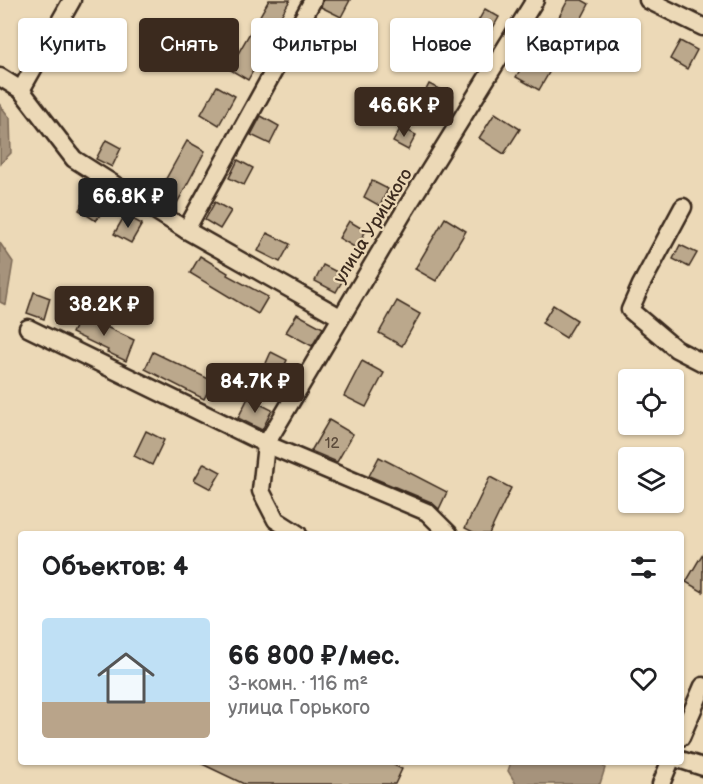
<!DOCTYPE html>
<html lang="ru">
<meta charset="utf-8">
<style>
body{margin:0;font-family:"Balsamiq Sans",sans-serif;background:#f2f2f2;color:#202124;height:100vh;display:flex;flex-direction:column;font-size:22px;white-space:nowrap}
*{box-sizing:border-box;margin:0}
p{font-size:20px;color:#757577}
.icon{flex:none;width:33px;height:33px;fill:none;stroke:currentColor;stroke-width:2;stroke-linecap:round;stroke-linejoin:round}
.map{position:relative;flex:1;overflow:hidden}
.panel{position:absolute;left:18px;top:531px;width:666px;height:234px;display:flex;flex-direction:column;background:#fff;border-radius:6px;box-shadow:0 2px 4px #0004}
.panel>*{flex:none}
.top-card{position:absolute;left:18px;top:18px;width:668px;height:54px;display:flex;gap:12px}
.fabs{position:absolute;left:618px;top:369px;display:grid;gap:12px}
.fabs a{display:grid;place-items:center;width:66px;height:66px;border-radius:6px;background:#fff;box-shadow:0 2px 4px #0004;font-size:30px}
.price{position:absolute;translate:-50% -51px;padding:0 14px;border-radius:6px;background:#3b2a1e;color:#fff;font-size:20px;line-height:39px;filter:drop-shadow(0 2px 3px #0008)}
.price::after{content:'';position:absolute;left:50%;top:36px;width:18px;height:14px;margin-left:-9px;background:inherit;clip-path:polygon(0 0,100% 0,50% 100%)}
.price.current{background:#222;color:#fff}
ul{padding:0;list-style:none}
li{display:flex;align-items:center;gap:18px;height:150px;padding:0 24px}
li+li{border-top:2px solid #e0e0e0}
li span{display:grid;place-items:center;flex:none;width:168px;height:120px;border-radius:6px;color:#555}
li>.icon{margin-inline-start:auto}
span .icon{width:72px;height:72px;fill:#fffc;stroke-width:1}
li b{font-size:26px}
h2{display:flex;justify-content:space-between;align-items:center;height:72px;padding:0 24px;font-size:26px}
.chip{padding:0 21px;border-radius:6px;background:#fff;box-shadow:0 2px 4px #0004;font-size:21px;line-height:54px}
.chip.current{background:#3b2a1e;color:#fff}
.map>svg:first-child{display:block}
.water{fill:#a6937b;stroke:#7b6956;stroke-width:1.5}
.building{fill:#bba88c;stroke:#3b2a1e;stroke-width:1.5}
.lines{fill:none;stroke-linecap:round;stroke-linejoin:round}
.minor-casing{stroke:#3b2a1e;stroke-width:21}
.minor{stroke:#ecd9b7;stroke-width:16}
.labels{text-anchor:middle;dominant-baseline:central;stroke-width:4.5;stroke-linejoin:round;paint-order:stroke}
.number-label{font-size:15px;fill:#5b4a3a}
.street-label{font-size:18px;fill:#3b2a1e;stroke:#ecd9b7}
</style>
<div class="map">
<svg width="703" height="784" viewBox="0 0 703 784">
<rect width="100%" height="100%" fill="#ecd9b7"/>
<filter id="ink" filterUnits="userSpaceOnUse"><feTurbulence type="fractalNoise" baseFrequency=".0167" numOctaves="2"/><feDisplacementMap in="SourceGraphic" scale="12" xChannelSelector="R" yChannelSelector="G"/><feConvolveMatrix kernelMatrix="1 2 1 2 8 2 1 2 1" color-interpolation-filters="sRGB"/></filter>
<g filter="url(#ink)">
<g class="water">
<path d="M0,105L10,118L11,153L0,164Z"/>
<path d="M0,243L13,262L6,305L0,302Z"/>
<path d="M511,762H598L605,768L600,784H516L508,771Z"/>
</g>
<g class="building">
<path d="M269,0H290L256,59L259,60L248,80L229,69Z"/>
<path d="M323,0H350L341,17L321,7Z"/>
<path d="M568,0H582L589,4L577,27L559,17Z"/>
<path d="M485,9L499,17L482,47L468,39Z"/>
<path d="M539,37L562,50L539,90L516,77Z"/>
<path d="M680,41L697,50L687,69L670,59Z"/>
<path d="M304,42L321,51L312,69L295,59Z"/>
<path d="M429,84L453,96L446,111L422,98Z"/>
<path d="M217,86L235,96L219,125L201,114Z"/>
<path d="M495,113L520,129L504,154L479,138Z"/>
<path d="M261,116L279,126L270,144L251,135Z"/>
<path d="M401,127L416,135L408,150L393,142Z"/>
<path d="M106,140L121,148L112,167L96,159Z"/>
<path d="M187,141L205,151L176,205L157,195Z"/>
<path d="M238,160L253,168L244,185L229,178Z"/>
<path d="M372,181L388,189L380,206L364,197Z"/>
<path d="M89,193L107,204L96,221L79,210Z"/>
<path d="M215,202L231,211L220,229L205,220Z"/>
<path d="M125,215L142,224L131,243L114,234Z"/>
<path d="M445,218L466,231L436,281L415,269Z"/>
<path d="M349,221L366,231L356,248L339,238Z"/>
<path d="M267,233L290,244L280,262L258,251Z"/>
<path d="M680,245L697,253L689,267L673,259Z"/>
<path d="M200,256L228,273L227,275L268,297L258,314L190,273Z"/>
<path d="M323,265L345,276L336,292L315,281Z"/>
<path d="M34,292L50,298L44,319L27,313Z"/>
<path d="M397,301L420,314L402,346L379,333Z"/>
<path d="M553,305L577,320L566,338L542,323Z"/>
<path d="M297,314L323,328L312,346L286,332Z"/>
<path d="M81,315L134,340L126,361L107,352L108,350L72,333Z"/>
<path d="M153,352L213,381L204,399L145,369Z"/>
<path d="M271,352L287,360L279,378L263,370Z"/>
<path d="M362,361L384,373L366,407L344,396Z"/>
<path d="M248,398L272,410L262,430L238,418Z"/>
<path d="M329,420L353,434L337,462L311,451Z"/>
<path d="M146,431L164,440L152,465L134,456Z"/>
<path d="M379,457L447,492L439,509L431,502L369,476Z"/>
<path d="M204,463L221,472L211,489L194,480Z"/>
<path d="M490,477L511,488L489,534H477L465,528Z"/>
<path d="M703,553V592L686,582Z"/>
<path d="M198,762H388L402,769L395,784H244Z"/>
</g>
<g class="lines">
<defs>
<g id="minor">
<path d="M648,0L703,27"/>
<path d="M0,77L21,90L74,159L186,230L340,317"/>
<path d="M21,90L72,0"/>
<path d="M683,207L641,285L630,310L676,349L703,363"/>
<path d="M186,230L313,0"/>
<path d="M28,328L266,444L427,512L449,534"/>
<path d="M298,534L276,520L261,491L266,444L405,210L535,0"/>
<path d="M681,737L703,686"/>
<path d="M681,760L703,767"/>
<path d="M661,784L670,762"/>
</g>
</defs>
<use href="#minor" class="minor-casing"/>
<use href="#minor" class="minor"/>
</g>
</g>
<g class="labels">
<g class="number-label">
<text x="332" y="443">12</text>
</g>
<g class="street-label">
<text transform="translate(373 226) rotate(-58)">улица Урицкого</text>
</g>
</g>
</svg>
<div class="fabs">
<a><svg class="icon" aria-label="locate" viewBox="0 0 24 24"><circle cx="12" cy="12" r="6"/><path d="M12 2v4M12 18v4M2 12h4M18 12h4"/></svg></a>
<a><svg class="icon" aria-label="layers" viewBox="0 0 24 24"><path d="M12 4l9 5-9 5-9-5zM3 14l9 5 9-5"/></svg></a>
</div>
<b class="price" style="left:404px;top:138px">46.6K ₽</b>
<b class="price current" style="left:128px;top:229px">66.8K ₽</b>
<b class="price" style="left:104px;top:337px">38.2K ₽</b>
<b class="price" style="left:255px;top:414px">84.7K ₽</b>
<div class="top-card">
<a class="chip">Купить</a>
<a class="chip current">Снять</a>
<a class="chip">Фильтры</a>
<a class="chip">Новое</a>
<a class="chip">Квартира</a>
</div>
<section class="panel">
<h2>Объектов: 4<svg class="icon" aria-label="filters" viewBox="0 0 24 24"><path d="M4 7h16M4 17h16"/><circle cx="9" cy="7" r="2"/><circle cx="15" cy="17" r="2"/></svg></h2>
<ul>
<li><span style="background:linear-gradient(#bfe0f5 70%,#b9a48a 0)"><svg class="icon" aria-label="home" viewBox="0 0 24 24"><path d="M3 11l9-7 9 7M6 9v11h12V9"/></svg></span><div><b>66 800 ₽/мес.</b><p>3-комн. · 116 m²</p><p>улица Горького</p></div><svg class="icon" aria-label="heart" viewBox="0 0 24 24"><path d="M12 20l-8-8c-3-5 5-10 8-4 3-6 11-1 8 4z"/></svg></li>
</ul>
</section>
</div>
